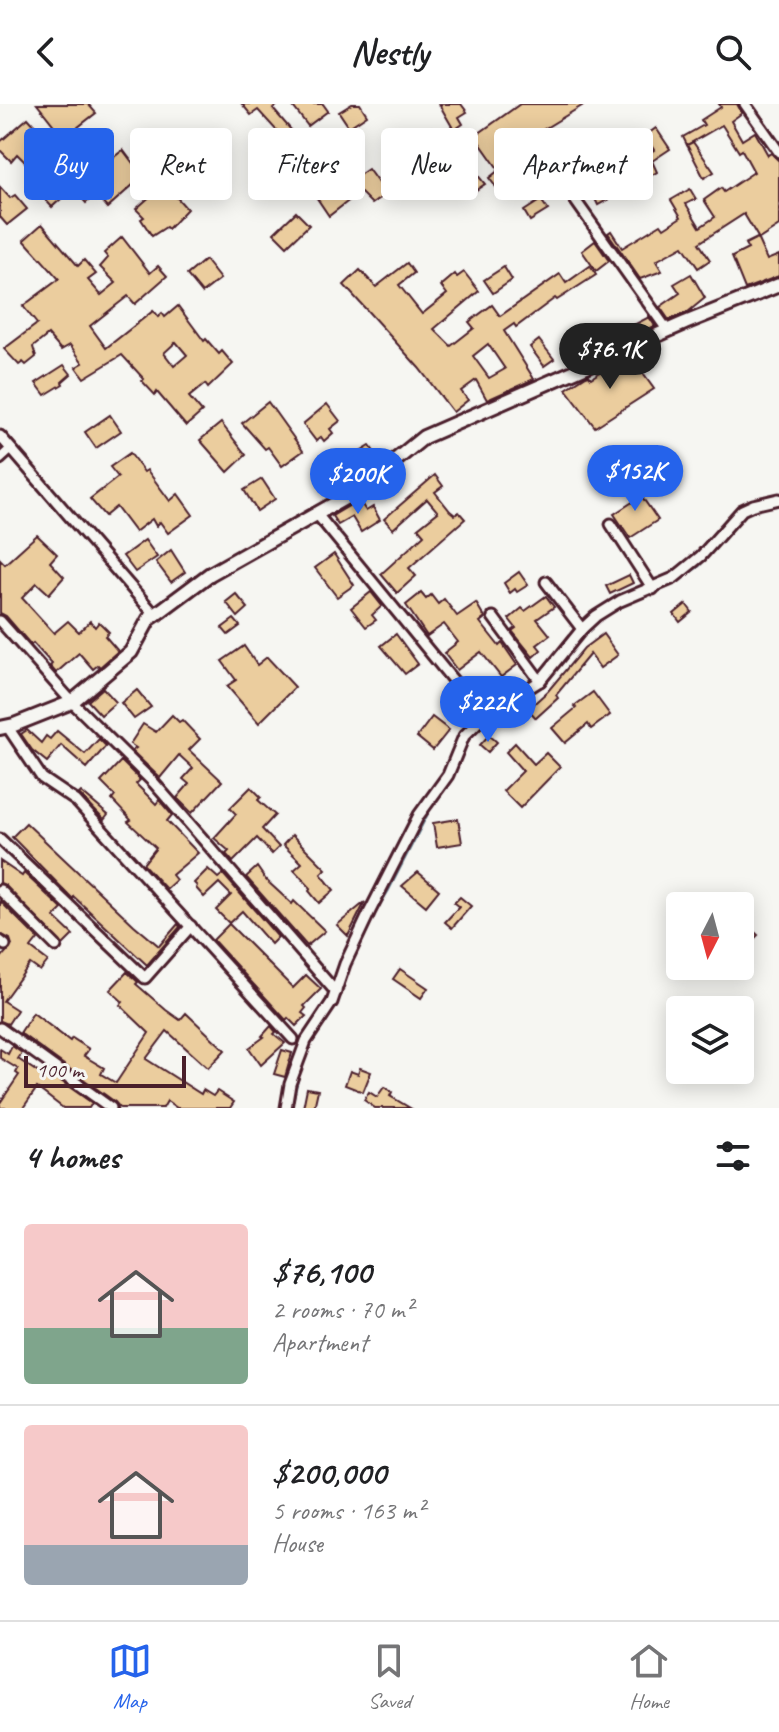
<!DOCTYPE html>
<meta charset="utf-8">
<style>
body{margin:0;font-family:Caveat,sans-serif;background:#f2f2f2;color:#202124;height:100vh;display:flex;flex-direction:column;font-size:30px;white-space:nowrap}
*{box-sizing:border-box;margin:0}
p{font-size:26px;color:#757577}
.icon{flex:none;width:44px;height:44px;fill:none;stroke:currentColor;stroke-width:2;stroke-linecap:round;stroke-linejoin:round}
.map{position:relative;height:1004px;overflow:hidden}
.panel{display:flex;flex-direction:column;background:#fff;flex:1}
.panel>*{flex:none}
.hud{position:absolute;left:24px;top:24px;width:732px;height:72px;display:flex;gap:16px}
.needle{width:52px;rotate:186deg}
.fabs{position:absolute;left:666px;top:788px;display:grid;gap:16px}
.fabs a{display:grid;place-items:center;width:88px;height:88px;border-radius:8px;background:#fff;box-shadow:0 4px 20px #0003;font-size:40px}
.scale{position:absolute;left:24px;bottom:20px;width:162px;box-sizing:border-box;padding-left:8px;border:4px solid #4a1f2b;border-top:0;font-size:22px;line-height:28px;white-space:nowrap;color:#4a1f2b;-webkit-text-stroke:6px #f6f6f2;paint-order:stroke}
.price{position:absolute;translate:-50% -68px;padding:0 18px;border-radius:28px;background:#2563eb;color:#fff;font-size:26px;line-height:52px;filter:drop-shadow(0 2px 4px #0008)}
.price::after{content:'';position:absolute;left:50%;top:48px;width:24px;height:18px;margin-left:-12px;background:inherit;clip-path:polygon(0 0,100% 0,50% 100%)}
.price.active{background:#222;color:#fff}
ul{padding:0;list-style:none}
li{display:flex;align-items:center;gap:24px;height:200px;padding:0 24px}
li+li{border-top:2px solid #e0e0e0}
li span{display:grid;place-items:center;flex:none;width:224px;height:160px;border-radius:8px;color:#555}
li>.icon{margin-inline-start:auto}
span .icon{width:96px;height:96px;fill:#fffc;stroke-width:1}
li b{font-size:34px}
h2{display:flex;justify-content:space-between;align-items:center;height:96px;padding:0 24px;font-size:34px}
.pill{padding:0 28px;border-radius:8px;background:#fff;box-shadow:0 4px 20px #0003;font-size:28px;line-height:72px}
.pill.active{background:#2563eb;color:#fff}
header{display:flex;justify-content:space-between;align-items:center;height:104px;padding:0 24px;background:#fff;font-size:36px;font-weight:800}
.dock{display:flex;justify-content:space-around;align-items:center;height:112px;border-top:2px solid #e0e0e0;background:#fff;font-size:22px;color:#757577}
.dock a{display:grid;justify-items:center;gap:4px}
.dock .active{color:#2563eb}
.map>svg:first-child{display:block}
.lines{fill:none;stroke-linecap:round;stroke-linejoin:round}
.stream{stroke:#718e9e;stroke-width:3}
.building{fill:#ebcd9e;stroke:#4a1f2b;stroke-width:2;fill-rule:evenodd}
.street-casing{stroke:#4a1f2b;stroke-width:15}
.secondary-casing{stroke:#4a1f2b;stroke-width:18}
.street{stroke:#f6f6f2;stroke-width:9}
.secondary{stroke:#f6f6f2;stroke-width:12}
</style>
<header><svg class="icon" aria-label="back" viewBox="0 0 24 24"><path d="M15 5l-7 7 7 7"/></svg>Nestly<svg class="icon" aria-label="search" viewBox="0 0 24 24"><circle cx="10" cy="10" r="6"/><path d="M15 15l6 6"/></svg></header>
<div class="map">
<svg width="779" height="1004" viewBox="0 0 779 1004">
<rect width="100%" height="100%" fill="#f6f6f2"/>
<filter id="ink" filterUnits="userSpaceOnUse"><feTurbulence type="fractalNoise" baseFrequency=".0125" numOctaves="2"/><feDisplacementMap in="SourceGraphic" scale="16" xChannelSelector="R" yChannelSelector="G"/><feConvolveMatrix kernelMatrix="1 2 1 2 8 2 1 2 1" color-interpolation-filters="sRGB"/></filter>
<g filter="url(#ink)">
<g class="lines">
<g class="stream">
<path d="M579,536L601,515L626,500L676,478L699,462L729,427"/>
<path d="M371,815L388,787L433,699"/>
<path d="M306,948L329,910"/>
<path d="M291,1004L301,962"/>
</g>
</g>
<g class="building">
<path d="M37,0H88L96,9L64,34Z"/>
<path d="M242,0H279L273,5L310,48L314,45L320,53L314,58L330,84L334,81L337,86L368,65L386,90L372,100L360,88L329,112L302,72L299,74L289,59L294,56L275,30L278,28L258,6L251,11Z"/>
<path d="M291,0H323L328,7L308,22Z"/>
<path d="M352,0H360L367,11L349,23L339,8Z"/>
<path d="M439,0H461L467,8L459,13L463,20L454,26Z"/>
<path d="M520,0H585L526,36L530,42L517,50L529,66L500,88L489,74L499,66L475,32Z"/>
<path d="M719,0H737L742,9L731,17L742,36L755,28L768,51L771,49L779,57V122L759,135L744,110L699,139L710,156L698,164L683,142L656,157L662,167L640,175L608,129L611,127L622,144L661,120L664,124L681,113L671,96L690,85L696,95L686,100L700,123L715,113L704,96L721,84L724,88L754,68L742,46L739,48L722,21L687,41L683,33L704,21L701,16L721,3Z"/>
<path d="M28,14L57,46L43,59L59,75L62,72L73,84L98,62L100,64L123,46L142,71L149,66L162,84L166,81L187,105L168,125L166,123L152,132L141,115L144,113L136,105L155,88L143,72L107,104L95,90L86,99L73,84L52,103L30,79L38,71L17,50L11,57L0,46V38Z"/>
<path d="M431,23L461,64L468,59L485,80L469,91L422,29Z"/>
<path d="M656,24L670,45L652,57L657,68L598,101L585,74L573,80L561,64L582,52L589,63L593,61L601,76L608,74L654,46L645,32Z"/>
<path d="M693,38L714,68L704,74L687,41Z"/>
<path d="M0,83L10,94L15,91L27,105L7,121L0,113Z"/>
<path d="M541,96L548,106L530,117L524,107Z"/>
<path d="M296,108L309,121L287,142L274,129Z"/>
<path d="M42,120L78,162L84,156L96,170L88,176L101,191L116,179L100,163L108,154L104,149L122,133L150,169L158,162L167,172L135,200L128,192L90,222L106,244L153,207L158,213L162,209L165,213L178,202L204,237L206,235L219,250L222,247L233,260L208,284L205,280L189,293L202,308L186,322L157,288L155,291L142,277L144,275L122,251L84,274L76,263L83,259L70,241L61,246L48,231L33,243L36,253L26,261L23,258L19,261L4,245L37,220L23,202L59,175L24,136ZM176,238L187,251L174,262L164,249Z"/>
<path d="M757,134L767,156L779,151V172L745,185L732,153L748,145L745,140Z"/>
<path d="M595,137L609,157L596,167L582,147Z"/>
<path d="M205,156L220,175L202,189L187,171Z"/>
<path d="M407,159L414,169L399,181L422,210L447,190L441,182L455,170L457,173L464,168L479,187L434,225L451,242L474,224L469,218L492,201L500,212L560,170L566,179L590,162L596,171L557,196L555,194L516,223L514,220L504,227L534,275L487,296L476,276L461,287L468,296L453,308L419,264L344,181L360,166L376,183ZM488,240L505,265L489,274L473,252Z"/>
<path d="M504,163L512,176L493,189L484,176Z"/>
<path d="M691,170L705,194L688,208L669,216L660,203L680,189L674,180Z"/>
<path d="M649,213L655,222L602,245L599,239Z"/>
<path d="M539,236L554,255L544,262L530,243Z"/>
<path d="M631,253L654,285L595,323L566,285L586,272L589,271L591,274L607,264L609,267Z"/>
<path d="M64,261L71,270L62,278L63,280L45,291L36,279Z"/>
<path d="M268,298L303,347L282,362L268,343L265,345L242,319Z"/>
<path d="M327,300L340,317L330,325L333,329L324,337L321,333L316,337L303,320Z"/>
<path d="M110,311L121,327L96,344L85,328Z"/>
<path d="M221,319L246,351L228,368L200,336Z"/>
<path d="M370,342L381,357L354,379L333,390L317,369L330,359L334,364Z"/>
<path d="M130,349L144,368L147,366L170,397L178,390L193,411L168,429L160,418L156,422L152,415L135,428L116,403L105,412L90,395L118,373L110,363Z"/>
<path d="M435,371L443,382L435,388L450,407L455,411L459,408L465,415L409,464L416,472L397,489L381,470L424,431L418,424L438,408L427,395L393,425L384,415Z"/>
<path d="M262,375L275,395L257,407L244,386Z"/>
<path d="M631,377L658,416L630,434L614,410L634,397L624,381Z"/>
<path d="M359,396L366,407L373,403L380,416L361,428L352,413L338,421L332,412Z"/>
<path d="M37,431L57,450L50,458L64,473L49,490L37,479L22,494L54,529L68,517L79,528L90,517L95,523L99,518L109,528L105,532L118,547L100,563L98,561L93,565L79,549L56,569L50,562L52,560L33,539L31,541L6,512L0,509V455L5,460Z"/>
<path d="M145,436L157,453L135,468L123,452Z"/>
<path d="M171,446L185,468L171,478L156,458Z"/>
<path d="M334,450L354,481L337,493L315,464Z"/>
<path d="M519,468L528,481L517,488L515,485L510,489L504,479Z"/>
<path d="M629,471L633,479L610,490L606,482Z"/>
<path d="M371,488L382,502L372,511L376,516L366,523L351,504Z"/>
<path d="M421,489L426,495L431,491L438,500L444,495L457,512L476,499L485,514L480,518L499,542L502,539L517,561L501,573L481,548L457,566L444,549L458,538L444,520L427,532L406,501Z"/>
<path d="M236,490L248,504L238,513L226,498Z"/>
<path d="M546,492L554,503L537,515L550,531L537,541L541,546L533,553L512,527L516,524L509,515L522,504L525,507Z"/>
<path d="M686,500L692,508L680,518L674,510Z"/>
<path d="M234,515L240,522L228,531L222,524Z"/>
<path d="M396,530L418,560L405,570L381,542Z"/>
<path d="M603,530L618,551L600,564L590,550L556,591L558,594L536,614L528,605L548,587L584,544Z"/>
<path d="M244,542L257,561L267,553L295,583L259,619L227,582L236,576L222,557Z"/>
<path d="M103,584L116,598L101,611L88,597Z"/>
<path d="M137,586L151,603L134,615L121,599Z"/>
<path d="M593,588L610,611L591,625L588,620L565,639L552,624L576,604L574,602Z"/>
<path d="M172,611L179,618L182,616L200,635L189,646L222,677L192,709L177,694L189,680L183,675L193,664L179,651L160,674L132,647L136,644L130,640L143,620L156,628Z"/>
<path d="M432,613L449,626L433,646L417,633Z"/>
<path d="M27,626L41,639L46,632L50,635L57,627L85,650L99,635L106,642L87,664L61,641L47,658L32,646L21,630Z"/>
<path d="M489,631L497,638L488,648L480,641Z"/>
<path d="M515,639L534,660L546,649L560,663L520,704L503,687L523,667L506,648Z"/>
<path d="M121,657L140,676L136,680L156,700L159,696L172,711L167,717L198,749L172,771L176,776L166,785L143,760L156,744L128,718L131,716L112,696L115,692L101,678Z"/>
<path d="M251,683L261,693L258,696L275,711L262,725L279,743L272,750L257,734L233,758L226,750L229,747L214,734L236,710L230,704Z"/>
<path d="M81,688L108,711L104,716L79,690Z"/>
<path d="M458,715L462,739L437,743L433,719Z"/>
<path d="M26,719L134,821L159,842L178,820L180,823L147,861L74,793L73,795L12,733Z"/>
<path d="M292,731L326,765L321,770L334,786L319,799L309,787L311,784L294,766L302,759L283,741Z"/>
<path d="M0,757L22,772L24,769L62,805L54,813L73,831L63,841L5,781L0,779Z"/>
<path d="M257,763L266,776L292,800L294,797L325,827L307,842L246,773Z"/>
<path d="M208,765L218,774L223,770L278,833L271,840L242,807L229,819L216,806L231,791L219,779L204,793L196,784L197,782L194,779Z"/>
<path d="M418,768L439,786L426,802L402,782Z"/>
<path d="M460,793L471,802L452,824L445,818L459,803L454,799Z"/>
<path d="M0,797L38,835L31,844L48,857L40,867L30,860L3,897L17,906L8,920L0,917V855L12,841L10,835L0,830Z"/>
<path d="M365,798L348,832L337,821Z"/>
<path d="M740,815L758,831L752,837L740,827Z"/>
<path d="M229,820L293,884L306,871L321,885L304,902L306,904L302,909L306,912L296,922L288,914L286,916L213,836Z"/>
<path d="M400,865L428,884L421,894L393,875Z"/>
<path d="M127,868L138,878L136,880L166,906L180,916L186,909L225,946L208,964L167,927L146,955L201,990L203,986L213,992L217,987L234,998L230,1004H177L167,997L163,1004H120L115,998L20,929L33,909L70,937L72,934L89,945L84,952L104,964L101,970L116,979L149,929L120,901L123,898L110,886Z"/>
<path d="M271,922L276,928L274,930L285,939L261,961L249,944L264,933L262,932Z"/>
<path d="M12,942L22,949L18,955L48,975L51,970L92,999L89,1004H63L37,984L23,1004H0V999L19,971L16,969L18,965L0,954V945L8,950Z"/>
<path d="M282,946L292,949L285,973L274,970Z"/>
<path d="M360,964L371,968L363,988L345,981L350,967L358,970Z"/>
<path d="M384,983L392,988L390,992L410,1004H375L364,996L369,988L377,993Z"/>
<path d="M307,984L318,986L314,1004H303Z"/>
</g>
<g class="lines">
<defs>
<g id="street">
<path d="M745,0L779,48"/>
<path d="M541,48L668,227"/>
<path d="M0,332L155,511"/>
<path d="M0,355L11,345"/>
<path d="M316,409L483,613"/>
<path d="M611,420L653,485"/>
<path d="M546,478L582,525"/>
<path d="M493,513L540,577"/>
<path d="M0,517L72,598L154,679L336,888"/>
<path d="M7,622L42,674L76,697L293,935"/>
<path d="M0,735L145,874L191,822"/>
<path d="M0,786L56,842"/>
<path d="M0,837L5,841"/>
<path d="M0,924L111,1004"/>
<path d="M286,1004L290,980L306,937L332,898L345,860L370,807L419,711L448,671L464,632L483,613L540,577L582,525L596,512L620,497L674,474L701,452L742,406L753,401L779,395"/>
</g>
<path id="secondary" d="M0,624L14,621L72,598L131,548L149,515L155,511L210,470L359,386L424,333L685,219L779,181"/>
</defs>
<use href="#street" class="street-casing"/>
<use href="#secondary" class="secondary-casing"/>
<use href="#street" class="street"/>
<use href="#secondary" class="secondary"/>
</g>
</g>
</svg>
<div class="fabs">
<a><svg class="needle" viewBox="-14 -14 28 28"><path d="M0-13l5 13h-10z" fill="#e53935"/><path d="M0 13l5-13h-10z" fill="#757577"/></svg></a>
<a><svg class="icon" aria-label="layers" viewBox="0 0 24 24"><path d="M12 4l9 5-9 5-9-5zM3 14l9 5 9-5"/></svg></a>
</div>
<div class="scale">100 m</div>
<b class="price active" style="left:610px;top:287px">$76.1K</b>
<b class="price" style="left:635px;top:409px">$152K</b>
<b class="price" style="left:358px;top:412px">$200K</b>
<b class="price" style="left:488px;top:640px">$222K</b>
<div class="hud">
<a class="pill active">Buy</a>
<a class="pill">Rent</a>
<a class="pill">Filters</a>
<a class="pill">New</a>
<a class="pill">Apartment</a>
</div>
</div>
<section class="panel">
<h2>4 homes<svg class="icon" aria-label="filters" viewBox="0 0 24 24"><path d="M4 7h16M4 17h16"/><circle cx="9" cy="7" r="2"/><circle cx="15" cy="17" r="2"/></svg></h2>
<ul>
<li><span style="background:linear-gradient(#f6c9c9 65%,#7fa58c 0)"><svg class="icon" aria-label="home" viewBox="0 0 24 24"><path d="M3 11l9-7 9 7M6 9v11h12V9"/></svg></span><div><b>$76,100</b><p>2 rooms · 70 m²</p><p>Apartment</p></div></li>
<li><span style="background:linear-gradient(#f6c9c9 75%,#9aa5b1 0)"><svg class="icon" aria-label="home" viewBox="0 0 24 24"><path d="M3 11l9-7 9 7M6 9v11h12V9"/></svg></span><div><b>$200,000</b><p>5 rooms · 163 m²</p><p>House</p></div></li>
</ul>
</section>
<nav class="dock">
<a class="active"><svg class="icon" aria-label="map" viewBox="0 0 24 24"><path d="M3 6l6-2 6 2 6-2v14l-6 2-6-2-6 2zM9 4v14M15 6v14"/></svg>Map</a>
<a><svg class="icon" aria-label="saved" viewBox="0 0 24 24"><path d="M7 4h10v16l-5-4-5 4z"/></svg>Saved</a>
<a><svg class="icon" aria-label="home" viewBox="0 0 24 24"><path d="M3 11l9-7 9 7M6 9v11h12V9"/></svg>Home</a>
</nav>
